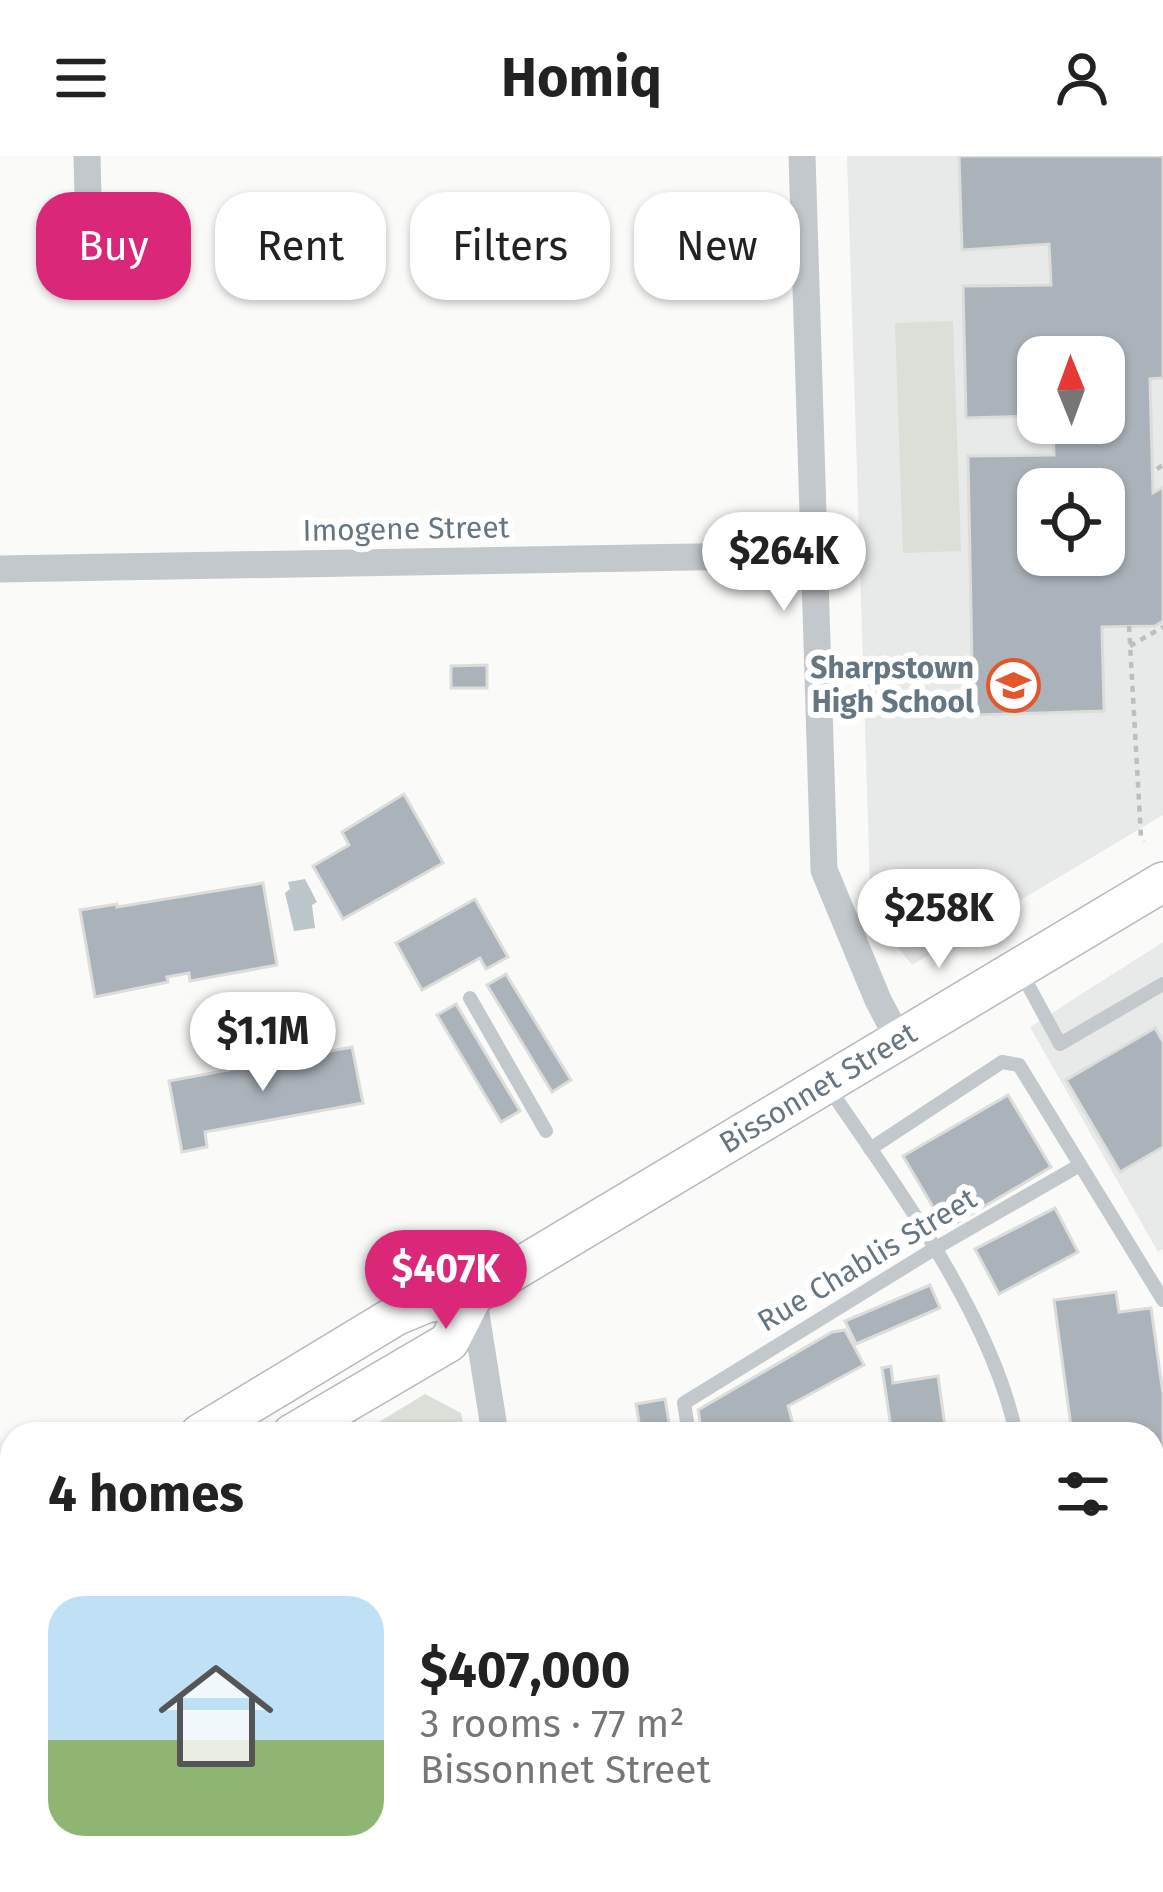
<!DOCTYPE html>
<meta charset="utf-8">
<style>
body{margin:0;font-family:"Fira Sans",sans-serif;background:#f2f2f2;color:#222;height:100vh;display:flex;flex-direction:column;font-size:45px;white-space:nowrap}
*{box-sizing:border-box;margin:0}
p{font-size:39px;color:#767676}
.icon{flex:none;width:66px;height:66px;fill:none;stroke:currentColor;stroke-width:2;stroke-linecap:round;stroke-linejoin:round}
.map{position:relative;flex:1;overflow:hidden}
.sheet{position:absolute;left:0px;top:1266px;width:1164px;height:471px;display:flex;flex-direction:column;background:#fff;border-radius:36px 36px 0 0;box-shadow:0 3px 9px #0004}
.sheet>*{flex:none}
.top-card{position:absolute;left:36px;top:36px;width:1092px;height:108px;display:flex;gap:24px}
.needle{width:78px;rotate:359deg}
.fabs{position:absolute;left:1017px;top:180px;display:grid;gap:24px}
.fabs a{display:grid;place-items:center;width:108px;height:108px;border-radius:24px;background:#fff;box-shadow:0 3px 9px #0004;font-size:60px}
.price{position:absolute;translate:-50% -102px;padding:0 27px;border-radius:42px;background:#fff;color:#222;font-size:39px;line-height:78px;filter:drop-shadow(0 3px 6px #0008)}
.price::after{content:'';position:absolute;left:50%;top:72px;width:36px;height:27px;margin-left:-18px;background:inherit;clip-path:polygon(0 0,100% 0,50% 100%)}
.price.on{background:#db2777;color:#fff}
ul{padding:0;list-style:none}
li{display:flex;align-items:center;gap:36px;height:300px;padding:0 48px}
li span{display:grid;place-items:center;flex:none;width:336px;height:240px;border-radius:36px;color:#555}
li>.icon{margin-inline-start:auto}
span .icon{width:144px;height:144px;fill:#fffc;stroke-width:1}
li b{font-size:51px}
h2{display:flex;justify-content:space-between;align-items:center;height:144px;padding:0 48px;font-size:51px}
.tag{padding:0 42px;border-radius:36px;background:#fff;box-shadow:0 3px 9px #0004;font-size:42px;line-height:108px}
.tag.on{background:#db2777;color:#fff}
header{display:flex;justify-content:space-between;align-items:center;height:156px;padding:0 48px;background:#fff;font-size:54px;font-weight:700}
.map>svg:first-child{display:block}
.built{fill:#e8e9e9;fill-rule:evenodd}
.green{fill:#dadfd7}
.water{fill:#bbc7cb}
.building{fill:#aab3b9;stroke:#dcdcda;stroke-width:3;fill-rule:evenodd}
.lines{fill:none;stroke-linecap:round;stroke-linejoin:round}
.secondary-casing{stroke:#b3babf;stroke-width:42}
.path{stroke:#bbbfc2;stroke-width:4.5;stroke-dasharray:6 6;stroke-linecap:butt}
.lane{stroke:#c3c8cc;stroke-width:14}
.street{stroke:#c3c8cc;stroke-width:27}
.secondary{stroke:#fff;stroke-width:39}
.labels{text-anchor:middle;dominant-baseline:central;stroke-width:12;stroke-linejoin:round;paint-order:stroke}
.street-label{font-size:30px;fill:#657683;stroke:#fff}
.poi-label{font-size:30px;font-weight:bold;fill:#657683;stroke:#fff;text-anchor:end}
</style>
<header><svg class="icon" aria-label="menu" viewBox="0 0 24 24"><path d="M4 6h16M4 12h16M4 18h16"/></svg>Homiq<svg class="icon" aria-label="person" viewBox="0 0 24 24"><circle cx="12" cy="8" r="4"/><path d="M4 21q1-7 8-7t8 7"/></svg></header>
<div class="map">
<svg width="1163" height="1736" viewBox="0 0 1163 1736">
<rect width="100%" height="100%" fill="#fafaf8"/>
<g class="built">
<path d="M847,0H1163V659L912,809L885,775L870,730ZM1038,201H1104V267H1038ZM1038,333H1104V399H1038Z"/>
<path d="M1163,786V1093L1158,1096L1030,871Z"/>
</g>
<g class="green">
<path d="M953,165L961,395L903,397L895,167Z"/>
<path d="M425,1238L461,1257L465,1278H359Z"/>
<path d="M12,1492V1725H543L545,1736H0V1499Z"/>
</g>
<g class="water">
<path d="M305,723L317,746L312,749L315,772L294,775L285,737L290,733L288,726Z"/>
<path d="M248,1725H409L406,1736H249Z"/>
</g>
<g class="building">
<path d="M959,0H1163V222L1150,223L1153,337L1163,331V465L1155,470L1102,471L1104,555L973,559L968,300L1054,299L1053,267H1104V201H1038V260L966,262L963,130L1051,129L1049,88L962,94ZM1038,333H1104V399H1038Z"/>
<path d="M487,509V532H451V510Z"/>
<path d="M404,638L443,707L343,763L313,710L349,689L342,676Z"/>
<path d="M263,727L277,809L190,825L189,817L167,821L168,826L95,841L80,754L117,748V751Z"/>
<path d="M475,743L508,801L486,813L480,802L422,834L396,787Z"/>
<path d="M506,818L571,924L552,936L487,829Z"/>
<path d="M456,848L520,955L501,966L437,859Z"/>
<path d="M312,854L316,876L201,896L197,875Z"/>
<path d="M1155,872L1163,886V991L1120,1016L1066,924Z"/>
<path d="M352,891L363,947L205,976L207,991L182,996L169,925Z"/>
<path d="M1008,939L1051,1011L946,1073L903,1000Z"/>
<path d="M1055,1052L1078,1096L999,1138L975,1093Z"/>
<path d="M930,1129L940,1152L856,1188L845,1165Z"/>
<path d="M1116,1136L1119,1156L1151,1152L1163,1238V1384L1152,1385V1278H1072L1054,1144Z"/>
<path d="M845,1174L864,1209L788,1250L796,1278H702L698,1254L832,1176Z"/>
<path d="M891,1210L893,1227L938,1220L946,1278H892L882,1212Z"/>
<path d="M665,1243L671,1278H641L636,1248Z"/>
<path d="M1163,1406V1577L1156,1578L1152,1557V1408Z"/>
<path d="M1163,1600V1687L1152,1689V1602Z"/>
</g>
<g class="lines">
<defs>
<g id="secondary">
<path d="M200,1278L395,1160L426,1147L473,1139L1163,726"/>
<path d="M292,1278L449,1186L473,1139"/>
<path d="M0,1393L12,1387"/>
<path d="M0,1448L12,1441"/>
</g>
</defs>
<use href="#secondary" class="secondary-casing"/>
<g class="path">
<path d="M1157,313L1163,309"/>
<path d="M1129,470L1141,681L1144,685"/>
<path d="M1130,490L1163,471"/>
</g>
<g class="lane">
<path d="M1021,816L1060,888L1163,828"/>
<path d="M470,842L546,975"/>
<path d="M828,931C896,1030 992,1161 1016,1278"/>
<path d="M870,993L1002,906L1019,909L1163,1144"/>
<path d="M689,1278L684,1247L934,1093L1080,1009"/>
<path d="M1152,1700L1163,1699"/>
<path d="M785,1736L840,1725"/>
</g>
<g class="street">
<path d="M87,0L90,119"/>
<path d="M802,0L824,714L878,844L899,884"/>
<path d="M0,413L814,399"/>
<path d="M473,1139L495,1278"/>
<path d="M573,1725L575,1736"/>
<path d="M768,1725L770,1736"/>
</g>
<use href="#secondary" class="secondary"/>
</g>
<defs>
<symbol id="school-ring" viewBox="-11 -11 22 22"><circle r="9.5" fill="#fff" stroke="#e4572e" stroke-width="1.5"/><path d="M0-5L7-2L0 1L-7-2ZM-4 1L0 2.5L4 1V4Q0 6-4 4Z" fill="#e4572e"/></symbol>
</defs>
<g fill-rule="evenodd">
<use href="#school-ring" x="984" y="500" width="59" height="59"/>
</g>
<g class="labels">
<g class="street-label">
<text transform="translate(406 373) rotate(-1)">Imogene Street</text>
<text transform="translate(818 932) rotate(-31)">Bissonnet Street</text>
<text transform="translate(867 1104) rotate(-31)">Rue Chablis Street</text>
</g>
<g class="poi-label">
<text x="974" y="512">Sharpstown<tspan x="974" dy="34">High School</tspan></text>
</g>
</g>
</svg>
<div class="fabs">
<a><svg class="needle" viewBox="-14 -14 28 28"><path d="M0-13l5 13h-10z" fill="#e53935"/><path d="M0 13l5-13h-10z" fill="#767676"/></svg></a>
<a><svg class="icon" aria-label="locate" viewBox="0 0 24 24"><circle cx="12" cy="12" r="6"/><path d="M12 2v4M12 18v4M2 12h4M18 12h4"/></svg></a>
</div>
<b class="price" style="left:784px;top:458px">$264K</b>
<b class="price" style="left:939px;top:815px">$258K</b>
<b class="price" style="left:263px;top:938px">$1.1M</b>
<b class="price on" style="left:446px;top:1176px">$407K</b>
<div class="top-card">
<a class="tag on">Buy</a>
<a class="tag">Rent</a>
<a class="tag">Filters</a>
<a class="tag">New</a>
</div>
<section class="sheet">
<h2>4 homes<svg class="icon" aria-label="filters" viewBox="0 0 24 24"><path d="M4 7h16M4 17h16"/><circle cx="9" cy="7" r="2"/><circle cx="15" cy="17" r="2"/></svg></h2>
<ul>
<li><span style="background:linear-gradient(#bfe0f5 60%,#8fb573 0)"><svg class="icon" aria-label="home" viewBox="0 0 24 24"><path d="M3 11l9-7 9 7M6 9v11h12V9"/></svg></span><div><b>$407,000</b><p>3 rooms · 77 m²</p><p>Bissonnet Street</p></div></li>
</ul>
</section>
</div>
